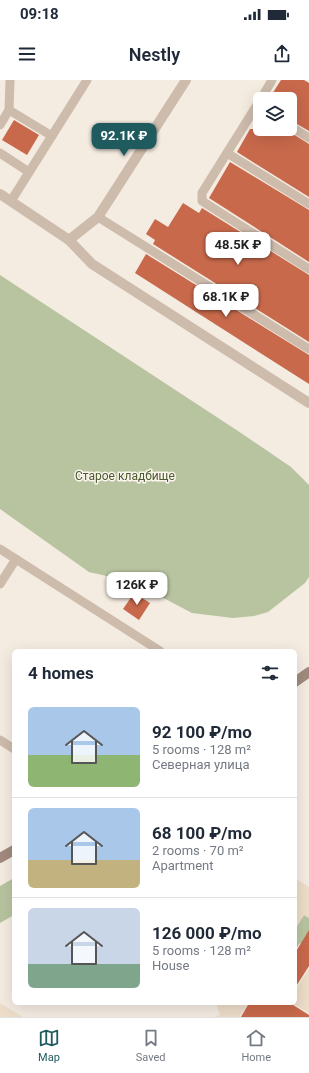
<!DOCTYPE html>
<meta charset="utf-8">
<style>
body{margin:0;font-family:Roboto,sans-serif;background:#f6f6f7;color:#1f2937;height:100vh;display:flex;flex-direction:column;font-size:15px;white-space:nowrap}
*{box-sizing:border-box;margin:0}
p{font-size:13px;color:#747a83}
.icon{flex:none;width:22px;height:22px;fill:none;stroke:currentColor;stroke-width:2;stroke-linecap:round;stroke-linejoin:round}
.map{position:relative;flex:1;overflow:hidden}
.drawer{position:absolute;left:12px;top:569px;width:285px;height:356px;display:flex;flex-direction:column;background:#fff;border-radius:6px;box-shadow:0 4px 16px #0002}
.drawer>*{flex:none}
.fabs{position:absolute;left:253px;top:12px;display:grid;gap:8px}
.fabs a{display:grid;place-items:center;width:44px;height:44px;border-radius:6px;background:#fff;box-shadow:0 4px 16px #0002;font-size:20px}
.price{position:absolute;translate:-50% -34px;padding:0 9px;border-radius:8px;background:#fff;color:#222;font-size:13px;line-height:26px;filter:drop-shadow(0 1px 2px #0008)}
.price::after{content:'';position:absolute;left:50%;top:24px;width:12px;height:9px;margin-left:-6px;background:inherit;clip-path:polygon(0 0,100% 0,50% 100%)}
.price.active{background:#1f5a5e;color:#fff}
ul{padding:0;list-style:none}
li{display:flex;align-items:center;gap:12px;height:100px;padding:0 16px}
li+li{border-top:1px solid #e0e1e3}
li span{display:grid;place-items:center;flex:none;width:112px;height:80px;border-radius:6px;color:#555}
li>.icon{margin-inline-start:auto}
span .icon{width:48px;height:48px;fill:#fffc;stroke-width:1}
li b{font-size:17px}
h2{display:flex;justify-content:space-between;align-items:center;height:48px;padding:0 16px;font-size:17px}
.status{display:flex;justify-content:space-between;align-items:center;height:28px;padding:0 20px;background:#fff;direction:ltr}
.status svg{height:11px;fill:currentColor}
header{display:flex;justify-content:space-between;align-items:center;height:52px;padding:0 16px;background:#fff;font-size:18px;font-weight:600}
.tab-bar{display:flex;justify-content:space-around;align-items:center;height:56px;border-top:1px solid #e0e1e3;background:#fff;font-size:11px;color:#747a83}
.tab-bar a{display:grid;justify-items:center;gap:2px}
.tab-bar .active{color:#1f5a5e}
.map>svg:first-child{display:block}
.green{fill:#b8c4a0}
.plaza{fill:#ecdcc8}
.building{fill:#c8694b}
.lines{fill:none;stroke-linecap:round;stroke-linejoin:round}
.service{stroke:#cdbbac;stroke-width:9}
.minor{stroke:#cdbbac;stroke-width:10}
.tertiary{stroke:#cdbbac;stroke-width:10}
.secondary{stroke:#a18a7d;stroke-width:10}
.labels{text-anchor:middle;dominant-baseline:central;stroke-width:3;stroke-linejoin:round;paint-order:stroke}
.park-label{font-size:12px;fill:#4a5a2e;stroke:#fbf5ee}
</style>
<div class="status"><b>09:18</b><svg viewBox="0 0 49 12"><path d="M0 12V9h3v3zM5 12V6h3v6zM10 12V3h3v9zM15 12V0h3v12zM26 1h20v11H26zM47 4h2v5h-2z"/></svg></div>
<header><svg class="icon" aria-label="menu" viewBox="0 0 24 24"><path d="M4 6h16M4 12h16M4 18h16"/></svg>Nestly<svg class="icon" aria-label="share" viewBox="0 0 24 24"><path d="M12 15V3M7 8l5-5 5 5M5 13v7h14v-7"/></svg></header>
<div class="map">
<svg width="309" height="937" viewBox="0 0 309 937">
<rect width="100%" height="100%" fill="#f4ebe1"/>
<g class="green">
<path d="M0,195L241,353L291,387L309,405V497L305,503L268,532L254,536L233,538L192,533L133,502L89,492L0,429Z"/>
<path d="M14,798V835L0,843V806Z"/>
<path d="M304,835L309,838V869L300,863L295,870V849Z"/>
</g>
<g class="plaza">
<path d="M295,798L309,807V838L304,835L295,849Z"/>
<path d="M309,889V933L292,923H295V911Z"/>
<path d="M0,923L23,937H0Z"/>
<path d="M216,923H248L239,937H214L220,935Z"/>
</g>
<g class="building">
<path d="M281,0H304L309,3V51L290,40V19H269Z"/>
<path d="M14,40L39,55L27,75L2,60Z"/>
<path d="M250,49H285L309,64V117L237,72Z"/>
<path d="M230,82L309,130V182L209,118Z"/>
<path d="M183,123L199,133L202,128L309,195V262L153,164L155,160L146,154L155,139L168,147Z"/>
<path d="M146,174L309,275V304L135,193Z"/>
<path d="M134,513L150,523L139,540L123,529Z"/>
<path d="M309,850V886L295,908V873Z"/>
<path d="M249,923H290L309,935V937H241Z"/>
</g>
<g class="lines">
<g class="service">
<path d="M10,0L9,30L52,56"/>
<path d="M261,19L272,0"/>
<path d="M260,20L202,113V121L309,189"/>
<path d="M0,45L9,30"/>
<path d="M290,46L309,58"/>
<path d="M0,73L29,92"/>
<path d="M227,73L309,124"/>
<path d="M11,121L87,0"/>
<path d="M98,137L309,269"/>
<path d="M0,469L160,571"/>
<path d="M0,504L16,479"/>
<path d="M0,660L14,669"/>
</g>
<path class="minor" d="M69,160L98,137L186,0"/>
<path class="tertiary" d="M0,114L69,160L92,184L309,323"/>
<g class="secondary">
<path d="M295,602L309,592"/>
<path d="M0,778L14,770"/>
</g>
</g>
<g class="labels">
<g class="park-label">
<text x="125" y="396">Старое кладбище</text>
</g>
</g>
</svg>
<div class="fabs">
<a><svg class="icon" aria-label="layers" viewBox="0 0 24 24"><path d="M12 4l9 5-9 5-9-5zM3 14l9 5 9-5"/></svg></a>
</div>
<b class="price active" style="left:124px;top:77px">92.1K ₽</b>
<b class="price" style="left:238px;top:186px">48.5K ₽</b>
<b class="price" style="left:226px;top:238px">68.1K ₽</b>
<b class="price" style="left:137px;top:526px">126K ₽</b>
<section class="drawer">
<h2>4 homes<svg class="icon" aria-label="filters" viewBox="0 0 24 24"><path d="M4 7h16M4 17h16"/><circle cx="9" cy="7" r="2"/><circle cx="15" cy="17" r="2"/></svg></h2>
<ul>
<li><span style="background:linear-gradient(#a9c7e8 60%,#8fb573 0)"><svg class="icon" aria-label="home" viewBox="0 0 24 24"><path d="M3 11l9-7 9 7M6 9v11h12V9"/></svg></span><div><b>92 100 ₽/mo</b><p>5 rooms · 128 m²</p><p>Северная улица</p></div></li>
<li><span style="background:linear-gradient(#a9c7e8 65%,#c2b280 0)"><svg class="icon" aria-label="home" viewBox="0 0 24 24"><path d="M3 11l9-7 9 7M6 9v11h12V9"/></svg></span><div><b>68 100 ₽/mo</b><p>2 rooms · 70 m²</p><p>Apartment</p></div></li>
<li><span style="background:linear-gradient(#c9d6e8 70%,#7fa58c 0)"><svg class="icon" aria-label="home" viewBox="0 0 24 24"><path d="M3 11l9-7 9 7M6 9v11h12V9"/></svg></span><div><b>126 000 ₽/mo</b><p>5 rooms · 128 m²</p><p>House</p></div></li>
</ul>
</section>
</div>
<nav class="tab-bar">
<a class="active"><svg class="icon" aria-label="map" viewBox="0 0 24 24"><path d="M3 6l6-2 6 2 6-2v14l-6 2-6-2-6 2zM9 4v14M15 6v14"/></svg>Map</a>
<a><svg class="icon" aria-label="saved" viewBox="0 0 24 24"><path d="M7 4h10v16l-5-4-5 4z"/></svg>Saved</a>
<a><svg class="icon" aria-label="home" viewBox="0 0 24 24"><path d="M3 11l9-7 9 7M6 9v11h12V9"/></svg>Home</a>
</nav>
